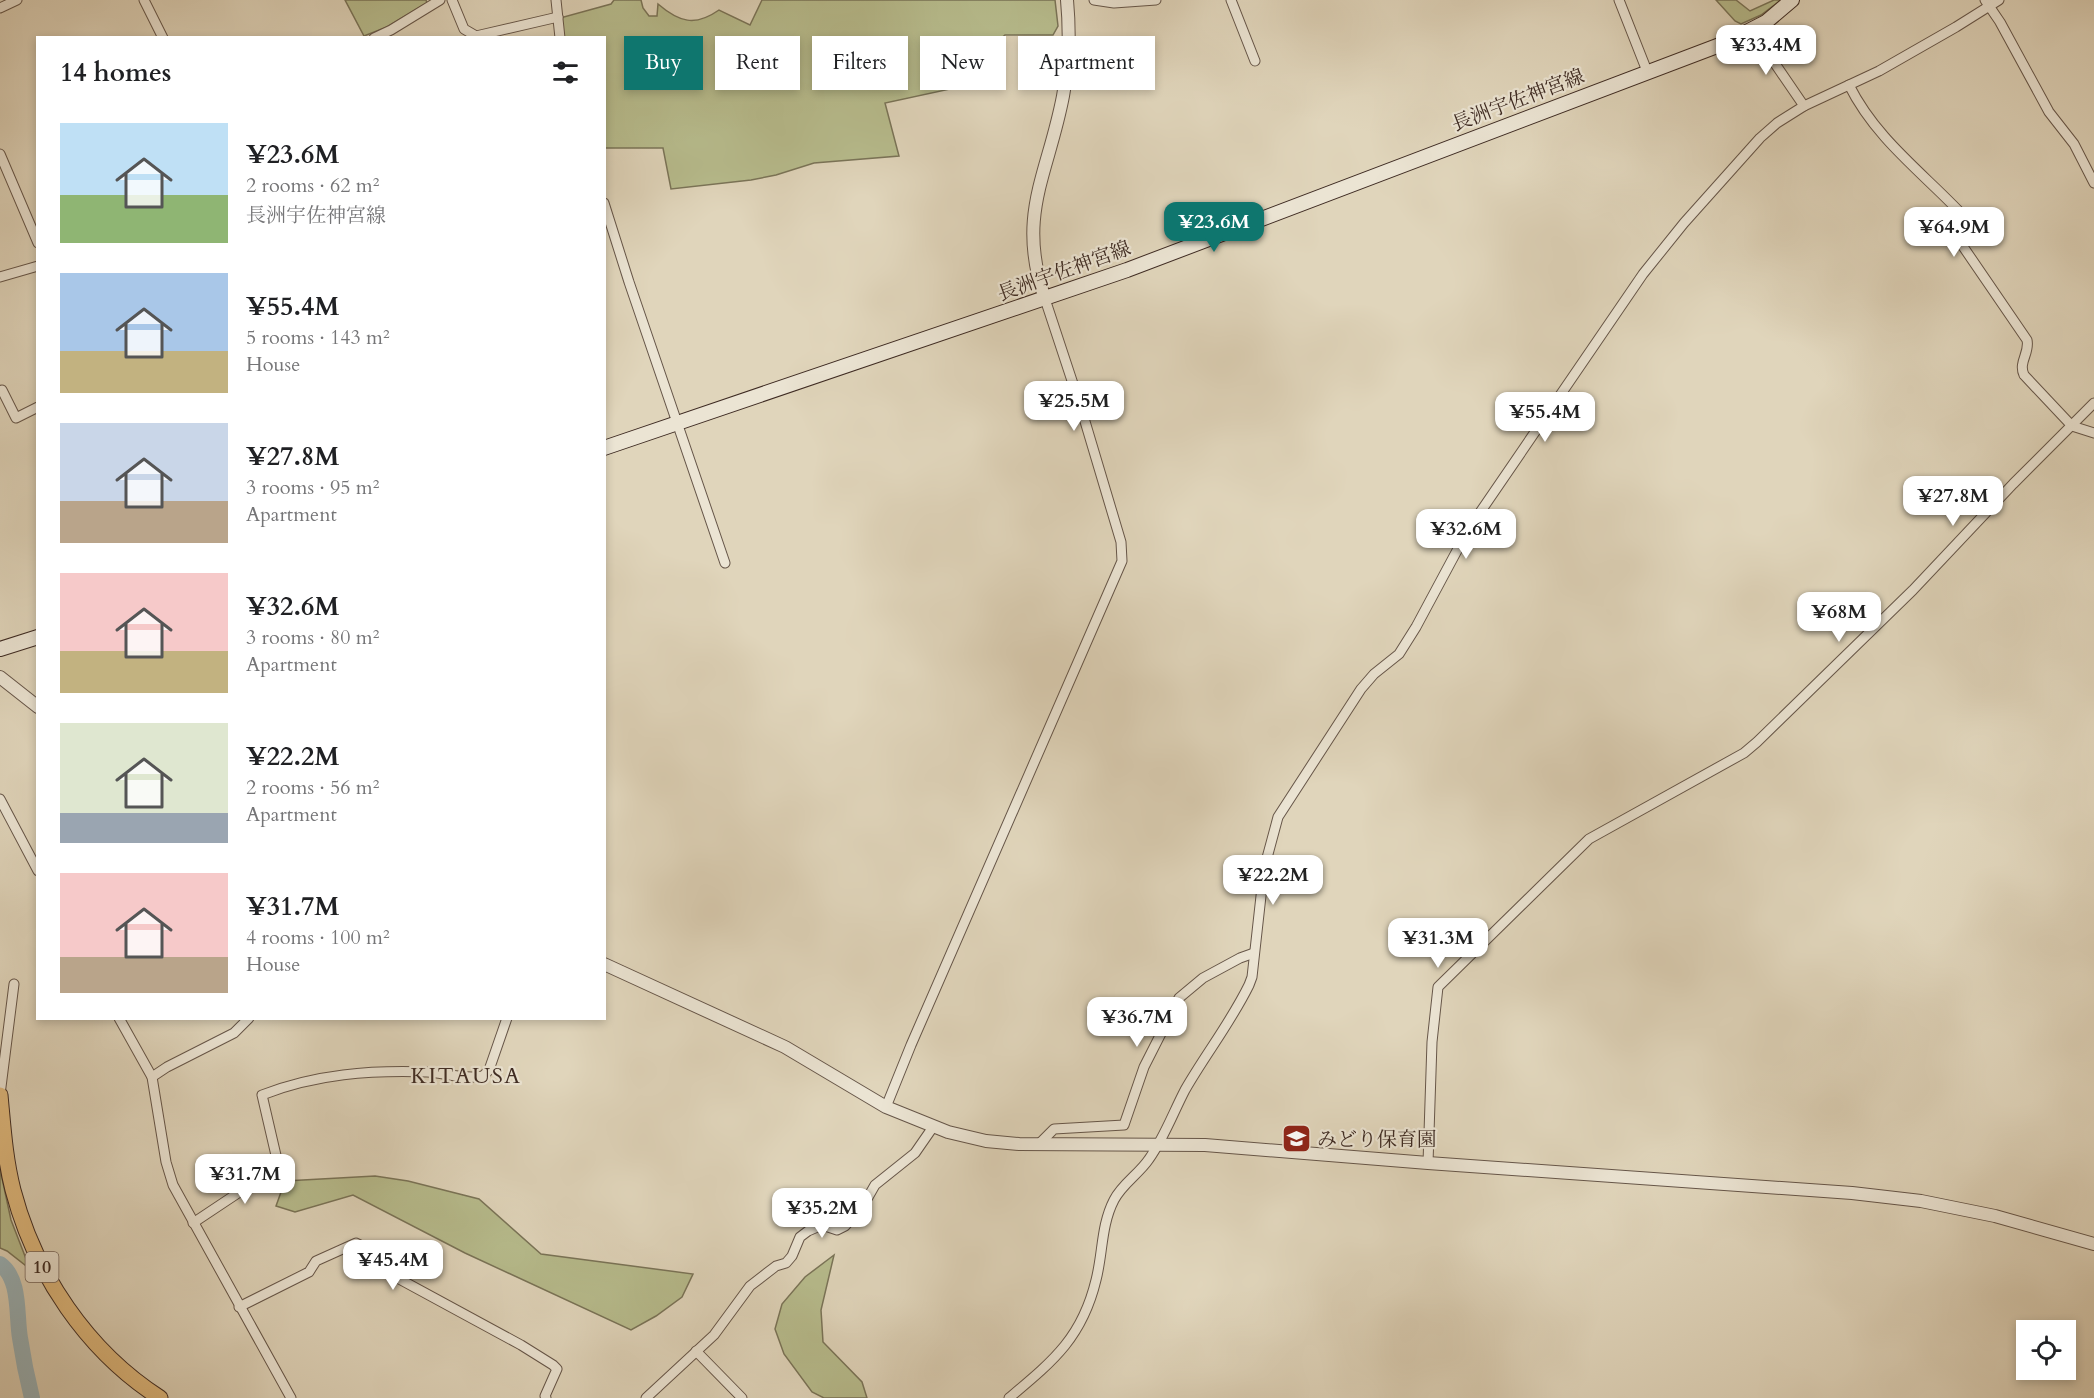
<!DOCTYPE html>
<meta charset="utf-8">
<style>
body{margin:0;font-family:Cardo,"Noto Serif JP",serif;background:#f6f6f6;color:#202124;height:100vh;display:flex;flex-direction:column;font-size:22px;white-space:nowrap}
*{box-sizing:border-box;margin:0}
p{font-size:20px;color:#757577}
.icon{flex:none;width:33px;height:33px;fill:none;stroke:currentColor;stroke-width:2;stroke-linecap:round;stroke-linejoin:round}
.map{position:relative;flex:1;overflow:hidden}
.drawer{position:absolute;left:36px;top:36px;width:570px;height:984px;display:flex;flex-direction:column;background:#fff;border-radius:0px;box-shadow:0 3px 9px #0003}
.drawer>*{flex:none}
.guide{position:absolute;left:624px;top:36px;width:570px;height:54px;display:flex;gap:12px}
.controls{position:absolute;left:2016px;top:1320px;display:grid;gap:12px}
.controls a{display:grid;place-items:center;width:60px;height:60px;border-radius:0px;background:#fff;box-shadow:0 3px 9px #0003;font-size:30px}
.price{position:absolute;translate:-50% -51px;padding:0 14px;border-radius:12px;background:#fff;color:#222;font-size:20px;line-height:39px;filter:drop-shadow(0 2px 3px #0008)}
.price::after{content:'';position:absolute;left:50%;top:36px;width:18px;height:14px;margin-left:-9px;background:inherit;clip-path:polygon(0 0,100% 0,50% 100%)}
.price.active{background:#0f766e;color:#fff}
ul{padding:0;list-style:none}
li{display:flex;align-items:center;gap:18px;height:150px;padding:0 24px}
li span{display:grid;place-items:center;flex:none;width:168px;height:120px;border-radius:0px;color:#555}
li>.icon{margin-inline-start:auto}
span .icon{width:72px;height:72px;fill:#fffc;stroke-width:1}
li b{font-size:26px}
h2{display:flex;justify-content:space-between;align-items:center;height:72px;padding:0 24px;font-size:26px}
.tag{padding:0 21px;border-radius:0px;background:#fff;box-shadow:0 3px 9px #0003;font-size:21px;line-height:54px}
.tag.active{background:#0f766e;color:#fff}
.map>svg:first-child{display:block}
.green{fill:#b7bc8d;stroke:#7a7458;stroke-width:1.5}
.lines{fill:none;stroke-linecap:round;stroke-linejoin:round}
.river{stroke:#9ab5bc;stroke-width:16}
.minor-casing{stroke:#665649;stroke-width:11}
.tertiary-casing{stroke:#665649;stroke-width:14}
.secondary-casing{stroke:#3e2b23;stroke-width:16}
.trunk-casing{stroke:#3e2b23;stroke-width:17}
.minor{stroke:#ebe4d3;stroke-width:9}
.tertiary{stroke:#ebe4d3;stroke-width:12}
.secondary{stroke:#ebe4d3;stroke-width:14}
.trunk{stroke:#e0ba7e;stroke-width:15}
.labels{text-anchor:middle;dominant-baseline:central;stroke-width:4.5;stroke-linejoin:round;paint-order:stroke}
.shield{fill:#ebe4d3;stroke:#726258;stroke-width:1.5}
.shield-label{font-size:18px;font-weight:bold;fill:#3e2b23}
.street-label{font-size:20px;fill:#3e2b23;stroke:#ebe4d3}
.poi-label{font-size:20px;fill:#3e2b23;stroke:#ebe4d3;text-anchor:start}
.quarter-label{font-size:22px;letter-spacing:1.5px;fill:#3e2b23;stroke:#ebe4d3}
</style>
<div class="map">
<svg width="2094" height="1398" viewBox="0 0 2094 1398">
<rect width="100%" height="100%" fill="#e0d5bb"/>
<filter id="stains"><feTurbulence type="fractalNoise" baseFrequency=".00333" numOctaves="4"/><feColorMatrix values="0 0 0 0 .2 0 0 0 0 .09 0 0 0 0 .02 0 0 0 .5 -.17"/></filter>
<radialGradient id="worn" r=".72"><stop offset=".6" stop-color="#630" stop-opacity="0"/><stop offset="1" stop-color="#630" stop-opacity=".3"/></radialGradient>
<g class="green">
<path d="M345,0H426L427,3L387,27L364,36Z"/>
<path d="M614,0H641L643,8L649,16H657L658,4C679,22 695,27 719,10L750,25L762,0H1055L1058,26L1053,35H1005L961,73L964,86L885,103L899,156L814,163L776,175L751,180L671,189L663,148H605L604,38L561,37L560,18L611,4Z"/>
<path d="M1716,0H1736L1750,11L1774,0H1781L1761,15L1741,24L1735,21Z"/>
<path d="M0,1169L11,1220L30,1269L7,1251L0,1248Z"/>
<path d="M375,1176L408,1181L479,1199L541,1254L693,1274L682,1297L656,1316L631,1330L465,1253L353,1195L295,1212L276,1206L285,1181Z"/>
<path d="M834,1255L821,1310L823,1342L862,1382L867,1398H824L812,1392L784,1354L775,1329L782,1304L805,1277Z"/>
</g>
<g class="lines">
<path class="river" d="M0,1264C21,1279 16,1315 20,1338C23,1358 27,1378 32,1398"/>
<defs>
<g id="minor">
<path d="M144,0L163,38"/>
<path d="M452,0L464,29L476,36L558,17"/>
<path d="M556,0L560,38"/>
<path d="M1094,0L1114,3L1156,0"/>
<path d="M1231,0L1255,61"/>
<path d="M1619,0L1647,71"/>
<path d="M1985,0L2000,22L2049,112L2074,144L2094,183"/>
<path d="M0,8L17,0"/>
<path d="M1752,30L1804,106"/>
<path d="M374,38L391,30L440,0"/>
<path d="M1849,85C1878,143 1929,177 1971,224L1973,229L1962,245L2027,340C2030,353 2018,362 2024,375L2072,426L2094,433"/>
<path d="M0,154L38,243"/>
<path d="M604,203L629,282L725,563"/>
<path d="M0,277L38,266"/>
<path d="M2,390L16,418L38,407"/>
<path d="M0,799L38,871"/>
<path d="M119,1018L152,1077L166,1162L173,1185L291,1398"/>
<path d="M152,1077L167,1067L234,1033L249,1018"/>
<path d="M0,1095L14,984"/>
<path d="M886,1107L911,1045L1122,561L1121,542L1081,408L1045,299"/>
<path d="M1039,1144L1054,1129L1124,1125L1144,1067L1179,998L1203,978L1240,958L1254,953"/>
<path d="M1428,1163L1432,1042L1438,987L1589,839L1744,753L1757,742L1913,590L2013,484L2094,403"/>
<path d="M193,1223L268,1173L278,1164L262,1095C315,1074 371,1070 427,1072C445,1073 466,1080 483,1076L489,1070L507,1018"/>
<path d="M239,1307L309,1272L316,1261L356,1243C368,1247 369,1261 379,1268L521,1345L553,1365L557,1369L545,1396L546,1398"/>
<path d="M696,1351L742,1398"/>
<path d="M646,1398L714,1335L750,1286L776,1266L786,1263L792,1256L800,1237L808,1231L822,1225L837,1230L845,1226L863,1206L875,1185L915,1153L933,1127"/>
<path d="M1009,1398C1053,1361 1082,1338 1096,1280C1103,1253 1101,1225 1114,1200C1122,1184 1139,1174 1149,1159C1164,1138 1173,1113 1185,1090C1205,1055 1231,1022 1249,985L1252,977L1264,869L1278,817L1361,689L1374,674L1399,654L1416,627L1468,530L1643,274L1684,223L1760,138L1777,123L1804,106L1879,71L1956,27L1999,0"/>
</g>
<g id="tertiary">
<path d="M1045,299C1016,215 1048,175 1063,96C1069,65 1070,32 1067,0"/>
<path d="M0,677L38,707"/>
<path d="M604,964L785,1047L886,1107L948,1132L986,1141L1019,1144L1205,1145L1428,1163L1852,1193L1921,1201L1995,1216L2094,1244"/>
</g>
<g id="secondary">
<path d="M604,448L1127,270L1725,43L1766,22L1792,0"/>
<path d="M0,649L38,637"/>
</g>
<path id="trunk" d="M0,1095C3,1127 5,1159 13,1190C35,1274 87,1351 160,1398"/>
</defs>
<use href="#minor" class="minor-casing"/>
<use href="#tertiary" class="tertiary-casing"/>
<use href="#secondary" class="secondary-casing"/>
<use href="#trunk" class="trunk-casing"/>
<use href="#minor" class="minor"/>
<use href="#tertiary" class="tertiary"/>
<use href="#secondary" class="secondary"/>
<use href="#trunk" class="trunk"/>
</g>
<defs>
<symbol id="school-square" viewBox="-11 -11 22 22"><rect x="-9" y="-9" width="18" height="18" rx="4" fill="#8f2418" stroke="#ebe4d3"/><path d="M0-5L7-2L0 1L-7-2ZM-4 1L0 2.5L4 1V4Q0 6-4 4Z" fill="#fff"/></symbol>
</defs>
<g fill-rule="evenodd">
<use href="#school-square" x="1280" y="1122" width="33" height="33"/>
</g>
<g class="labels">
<rect class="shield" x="25.5" y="1252" width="33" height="30" rx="4.5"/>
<g class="shield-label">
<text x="42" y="1267">10</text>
</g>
<g class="street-label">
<text transform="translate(1518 100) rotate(-21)">長洲宇佐神宮線</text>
<text transform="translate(1064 271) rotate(-20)">長洲宇佐神宮線</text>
</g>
<g class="poi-label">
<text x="1317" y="1139">みどり保育園</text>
</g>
<g class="quarter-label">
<text x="466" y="1076">KITAUSA</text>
</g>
</g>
<rect width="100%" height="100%" filter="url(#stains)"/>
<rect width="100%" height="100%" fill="url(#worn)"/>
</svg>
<div class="controls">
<a><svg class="icon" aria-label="locate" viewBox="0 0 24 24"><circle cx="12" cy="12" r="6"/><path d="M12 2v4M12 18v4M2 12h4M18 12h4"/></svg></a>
</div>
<b class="price" style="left:1766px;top:76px">¥33.4M</b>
<b class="price active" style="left:1214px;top:253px">¥23.6M</b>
<b class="price" style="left:1954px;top:258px">¥64.9M</b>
<b class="price" style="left:1074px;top:432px">¥25.5M</b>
<b class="price" style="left:1545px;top:443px">¥55.4M</b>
<b class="price" style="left:1953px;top:527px">¥27.8M</b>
<b class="price" style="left:1466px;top:560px">¥32.6M</b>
<b class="price" style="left:1839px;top:643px">¥68M</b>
<b class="price" style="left:1273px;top:906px">¥22.2M</b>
<b class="price" style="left:1438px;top:969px">¥31.3M</b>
<b class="price" style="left:1137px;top:1048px">¥36.7M</b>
<b class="price" style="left:245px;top:1205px">¥31.7M</b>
<b class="price" style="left:822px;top:1239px">¥35.2M</b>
<b class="price" style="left:393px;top:1291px">¥45.4M</b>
<div class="guide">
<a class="tag active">Buy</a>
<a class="tag">Rent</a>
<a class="tag">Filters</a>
<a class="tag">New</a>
<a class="tag">Apartment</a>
</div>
<section class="drawer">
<h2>14 homes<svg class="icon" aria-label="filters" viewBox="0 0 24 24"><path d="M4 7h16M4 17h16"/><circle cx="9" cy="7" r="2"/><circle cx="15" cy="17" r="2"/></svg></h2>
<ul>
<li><span style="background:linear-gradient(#bfe0f5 60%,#8fb573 0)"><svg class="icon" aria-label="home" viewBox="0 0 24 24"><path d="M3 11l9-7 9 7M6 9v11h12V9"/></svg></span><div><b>¥23.6M</b><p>2 rooms · 62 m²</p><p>長洲宇佐神宮線</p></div></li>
<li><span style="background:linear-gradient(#a9c7e8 65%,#c2b280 0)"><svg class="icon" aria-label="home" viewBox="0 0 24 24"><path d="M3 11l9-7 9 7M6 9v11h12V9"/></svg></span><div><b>¥55.4M</b><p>5 rooms · 143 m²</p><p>House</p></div></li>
<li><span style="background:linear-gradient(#c9d6e8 65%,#b9a48a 0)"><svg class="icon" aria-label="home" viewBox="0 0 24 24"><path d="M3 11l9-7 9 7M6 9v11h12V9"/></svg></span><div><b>¥27.8M</b><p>3 rooms · 95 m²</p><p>Apartment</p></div></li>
<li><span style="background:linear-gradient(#f6c9c9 65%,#c2b280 0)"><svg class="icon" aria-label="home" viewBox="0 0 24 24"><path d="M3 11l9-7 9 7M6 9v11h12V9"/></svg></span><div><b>¥32.6M</b><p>3 rooms · 80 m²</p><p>Apartment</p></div></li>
<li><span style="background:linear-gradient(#dfe7d0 75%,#9aa5b1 0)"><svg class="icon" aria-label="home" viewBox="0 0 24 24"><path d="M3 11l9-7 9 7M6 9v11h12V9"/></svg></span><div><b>¥22.2M</b><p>2 rooms · 56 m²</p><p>Apartment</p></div></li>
<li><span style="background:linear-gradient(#f6c9c9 70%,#b9a48a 0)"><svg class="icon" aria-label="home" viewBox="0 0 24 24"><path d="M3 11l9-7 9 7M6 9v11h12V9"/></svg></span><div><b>¥31.7M</b><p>4 rooms · 100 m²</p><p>House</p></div></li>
</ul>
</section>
</div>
